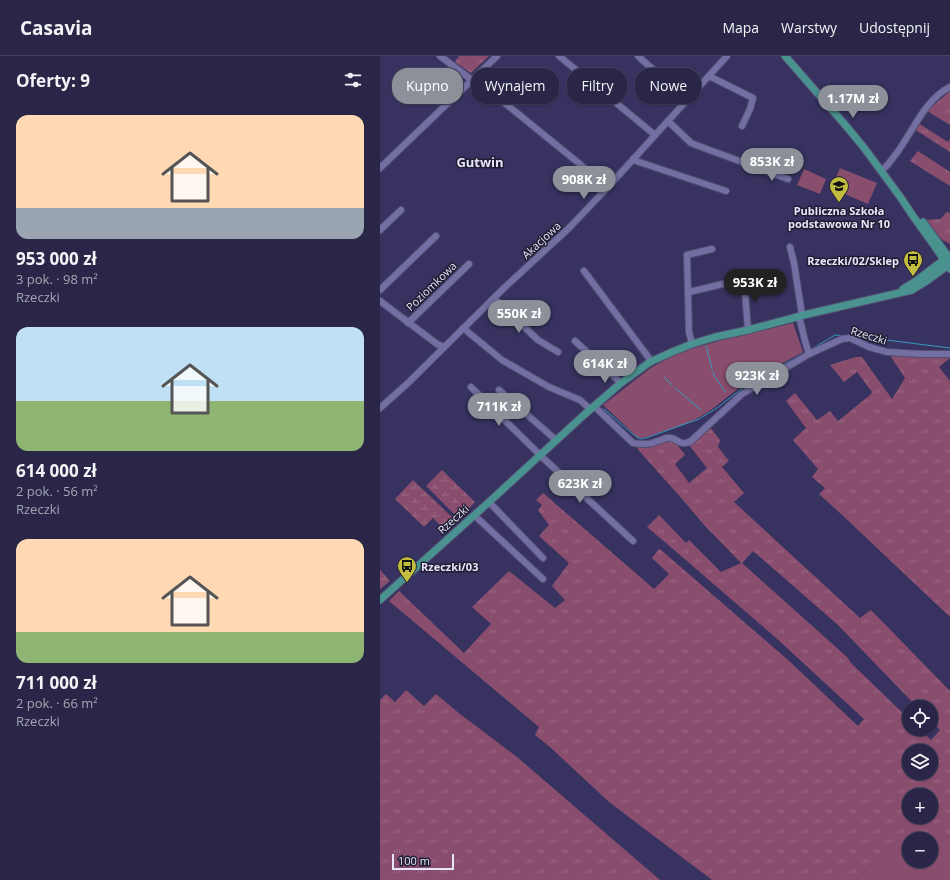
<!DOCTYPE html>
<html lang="pl">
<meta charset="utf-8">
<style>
body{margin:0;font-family:"Open Sans",sans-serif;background:#312e4e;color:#f1f3f6;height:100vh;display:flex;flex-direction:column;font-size:15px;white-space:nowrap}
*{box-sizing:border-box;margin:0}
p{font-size:13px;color:#a5a5b4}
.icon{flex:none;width:22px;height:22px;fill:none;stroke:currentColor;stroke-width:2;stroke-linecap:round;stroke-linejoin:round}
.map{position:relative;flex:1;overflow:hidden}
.panel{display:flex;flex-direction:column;background:#292647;width:380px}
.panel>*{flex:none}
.banner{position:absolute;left:12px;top:12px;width:380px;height:36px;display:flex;gap:8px}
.controls{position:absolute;left:522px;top:644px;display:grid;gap:8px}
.controls a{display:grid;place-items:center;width:36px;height:36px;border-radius:50%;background:#292647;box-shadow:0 1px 3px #0004,0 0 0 1px #454360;font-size:20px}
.scale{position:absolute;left:12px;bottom:10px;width:62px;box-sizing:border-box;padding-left:4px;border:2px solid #e6e5fc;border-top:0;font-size:11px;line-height:14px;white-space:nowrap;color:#e6e5fc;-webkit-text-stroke:3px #201e32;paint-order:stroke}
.price{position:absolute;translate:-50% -34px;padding:0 9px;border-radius:14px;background:#8c9099;color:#fff;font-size:13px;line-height:26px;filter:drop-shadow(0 1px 2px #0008)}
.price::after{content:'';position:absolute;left:50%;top:24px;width:12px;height:9px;margin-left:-6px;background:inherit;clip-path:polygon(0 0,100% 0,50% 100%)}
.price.on{background:#222;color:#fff}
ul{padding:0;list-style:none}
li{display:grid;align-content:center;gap:8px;height:212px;padding:0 16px}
li span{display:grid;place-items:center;height:124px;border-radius:12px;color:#555}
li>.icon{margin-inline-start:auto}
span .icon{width:72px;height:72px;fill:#fffc;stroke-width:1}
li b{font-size:17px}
h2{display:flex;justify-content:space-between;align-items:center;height:48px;padding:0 16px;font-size:17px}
.pill{padding:0 14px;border-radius:16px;background:#292647;box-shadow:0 1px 3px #0004,0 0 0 1px #454360;font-size:14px;line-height:36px}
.pill.on{background:#8c9099;color:#fff}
header{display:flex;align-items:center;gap:24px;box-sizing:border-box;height:56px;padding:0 20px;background:#292647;border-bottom:1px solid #454360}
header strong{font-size:19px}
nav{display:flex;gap:22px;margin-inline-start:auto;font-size:14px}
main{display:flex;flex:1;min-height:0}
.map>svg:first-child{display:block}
.grass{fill:url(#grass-tufts);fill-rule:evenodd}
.wetland{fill:url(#wetland-marsh)}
.garden{fill:#894e6e}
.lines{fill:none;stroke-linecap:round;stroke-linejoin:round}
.stream{stroke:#369abf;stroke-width:1}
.minor-casing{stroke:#534d73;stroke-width:8}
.major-casing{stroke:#534d73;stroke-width:9}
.minor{stroke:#736fa2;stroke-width:6}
.major{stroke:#4a928f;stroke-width:7}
.labels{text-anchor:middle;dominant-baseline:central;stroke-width:3;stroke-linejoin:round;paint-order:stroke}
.poi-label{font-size:11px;font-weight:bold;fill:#e6e5fc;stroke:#201e32}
.street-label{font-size:11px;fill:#e6e5fc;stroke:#201e32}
.quarter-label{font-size:13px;font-weight:bold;fill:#e6e5fc;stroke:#201e32}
</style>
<header>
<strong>Casavia</strong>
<nav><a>Mapa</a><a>Warstwy</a><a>Udostępnij</a></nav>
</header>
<main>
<section class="panel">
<h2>Oferty: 9<svg class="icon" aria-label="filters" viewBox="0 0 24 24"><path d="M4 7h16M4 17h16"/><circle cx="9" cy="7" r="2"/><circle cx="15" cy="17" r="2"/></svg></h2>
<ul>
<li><span style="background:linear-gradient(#ffd9b3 75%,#9aa5b1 0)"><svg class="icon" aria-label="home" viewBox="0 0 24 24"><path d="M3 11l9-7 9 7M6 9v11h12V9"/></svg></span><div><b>953 000 zł</b><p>3 pok. · 98 m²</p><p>Rzeczki</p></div></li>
<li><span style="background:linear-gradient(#bfe0f5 60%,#8fb573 0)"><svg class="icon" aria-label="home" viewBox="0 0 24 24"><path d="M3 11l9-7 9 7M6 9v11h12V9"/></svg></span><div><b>614 000 zł</b><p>2 pok. · 56 m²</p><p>Rzeczki</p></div></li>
<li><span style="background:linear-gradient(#ffd9b3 75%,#8fb573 0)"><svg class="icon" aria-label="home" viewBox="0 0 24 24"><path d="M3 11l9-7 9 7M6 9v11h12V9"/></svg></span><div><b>711 000 zł</b><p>2 pok. · 66 m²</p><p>Rzeczki</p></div></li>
</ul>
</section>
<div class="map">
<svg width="570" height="824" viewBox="0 0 570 824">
<defs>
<pattern id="grass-tufts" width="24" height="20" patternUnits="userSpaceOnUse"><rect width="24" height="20" fill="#894e6e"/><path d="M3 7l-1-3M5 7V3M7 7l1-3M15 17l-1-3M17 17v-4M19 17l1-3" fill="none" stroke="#9a6784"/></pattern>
<pattern id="wetland-marsh" width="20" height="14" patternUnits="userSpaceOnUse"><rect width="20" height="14" fill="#894e6e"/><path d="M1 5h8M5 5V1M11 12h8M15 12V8" fill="none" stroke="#9a6784"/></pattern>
</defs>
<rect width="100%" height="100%" fill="#37325f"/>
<g class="grass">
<path d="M79,0H109L91,17L75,6Z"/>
<path d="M570,35V69L547,55Z"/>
<path d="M538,67L568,86L570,83V96L534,73Z"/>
<path d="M538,95L570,116V130L530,105Z"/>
<path d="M567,156L570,157V188L561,183L543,164L560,163Z"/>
<path d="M512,299L570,300V302L559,311L570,325V561L461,458L439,438L445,432L432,421L438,413L413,384L426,372L406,345L415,337L437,364L450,355L458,365L490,339L492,336L477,316L464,326L450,309L476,301H482L512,343L525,322L511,301Z"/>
<path d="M330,371L340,384L338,391L349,405L342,411L364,437L354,446L480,562L491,554L570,635V782L556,772L534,783H529V786L503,799L483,817L478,824H332L229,746L170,691L155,679L159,671L9,545L19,535L84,597L111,568L92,551L129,515L175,552L185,544L172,530L189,507L159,480L169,469L158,454L162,449L156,444L163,437L274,533L289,518L272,502L279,493L281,494L408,604L478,670L484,663L395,581L286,487L267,471L279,459L306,487L309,484L341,516L361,507L325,470L303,444L261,397L253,387L290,384L295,386L305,399L295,408L309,427L327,412L309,389ZM373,495L458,569L537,651H551V665L560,674L551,684L539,673H529V663L471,607L467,601L362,507ZM529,695H551V717H529ZM529,739H551V761H529Z"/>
<path d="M26,634L44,650L56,638L80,658L137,701L280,824H0V644L6,638L15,646Z"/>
</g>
<g class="wetland">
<path d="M62,414L95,446L79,463L46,430Z"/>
<path d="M33,424L75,464L65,474L53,462L44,471L15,443Z"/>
<path d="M0,514L10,525L0,533Z"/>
</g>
<g class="garden">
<path d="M460,112L497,127L488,148L451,132Z"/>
<path d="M424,113L446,123L440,138L417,129Z"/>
<path d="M413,267L423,296L365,328C351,337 339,349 325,358C308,369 286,374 267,381L261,382L257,381L223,349L272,311L293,300L307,294L342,284Z"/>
<path d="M556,772L570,782V824H478L483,817L503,799L529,785V805H551V783H532Z"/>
</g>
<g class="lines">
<g class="stream">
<path d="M474,280L570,292"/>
<path d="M326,290L332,313"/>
<path d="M430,294L455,279L467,280"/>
<path d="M333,316L335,321L345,336"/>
<path d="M284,321L292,329"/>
<path d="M295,332L321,354"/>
<path d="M224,353L255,380L261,383L266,382L319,363L337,352L365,330L424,297"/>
</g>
<defs>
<g id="minor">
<path d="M60,0L92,24"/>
<path d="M179,0L275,79"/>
<path d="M258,0L307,44"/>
<path d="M329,20L373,42L370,53L362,70"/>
<path d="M94,22L228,131"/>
<path d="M288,65L311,87L316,89L408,123"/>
<path d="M253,103L256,105L346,135"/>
<path d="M0,112L117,0"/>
<path d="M501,115C508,110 511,104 516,98C532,77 545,43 570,31"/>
<path d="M0,174L21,154"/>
<path d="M410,191L414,207L422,259"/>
<path d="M204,215L269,302L270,306"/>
<path d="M0,234L56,180"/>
<path d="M309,236L364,223L368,274"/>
<path d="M114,242L158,284L178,296"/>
<path d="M0,245L57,288L64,291"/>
<path d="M419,260L425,285L429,298"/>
<path d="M28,267L89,208"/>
<path d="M83,272L122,304L169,331L200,344L210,353"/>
<path d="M195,285L241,327"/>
<path d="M312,288L309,276L307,199L332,193"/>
<path d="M91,331L162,401L253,485"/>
<path d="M119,334L176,384"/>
<path d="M214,350L253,387C260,388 266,389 272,387C277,386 282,383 287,382C298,380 298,392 311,385L362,338L429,298L462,283L470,282L489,291L507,296L541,298H570"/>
<path d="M0,352L28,327L123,233L188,173L228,131L347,0"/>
<path d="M109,446L163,502"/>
<path d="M94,459L163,523"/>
</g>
<g id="major">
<path d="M405,0L467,71L485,93L521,142L533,160L556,192L570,213"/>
<path d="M543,166L570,203"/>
<path d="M523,233L536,225L566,202"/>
<path d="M0,544L109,446L205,358L241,327L270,306L292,296L312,288L335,281L368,274L428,258L532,234L548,224L570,208"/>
</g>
</defs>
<use href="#minor" class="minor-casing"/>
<use href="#major" class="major-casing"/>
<use href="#minor" class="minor"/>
<use href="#major" class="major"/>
</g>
<defs>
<symbol id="school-pin" viewBox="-11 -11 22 30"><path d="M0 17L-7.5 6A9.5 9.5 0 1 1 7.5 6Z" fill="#c2bd3f" stroke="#201e32"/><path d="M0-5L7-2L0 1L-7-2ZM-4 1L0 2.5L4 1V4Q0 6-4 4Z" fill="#111"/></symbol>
<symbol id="bus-pin" viewBox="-11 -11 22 30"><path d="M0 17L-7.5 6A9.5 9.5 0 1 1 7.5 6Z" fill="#c2bd3f" stroke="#201e32"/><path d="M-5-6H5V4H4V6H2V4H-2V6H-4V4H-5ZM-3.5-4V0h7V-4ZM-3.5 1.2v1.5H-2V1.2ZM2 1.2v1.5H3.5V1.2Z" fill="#111"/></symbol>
</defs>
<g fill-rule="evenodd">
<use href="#school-pin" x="448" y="119" width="22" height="30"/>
<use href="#bus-pin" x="522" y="193" width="22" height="30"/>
<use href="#bus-pin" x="16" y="499" width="22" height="30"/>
</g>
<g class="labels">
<g class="poi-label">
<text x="459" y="154">Publiczna Szkoła<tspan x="459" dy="13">podstawowa Nr 10</tspan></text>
<text x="519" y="204" text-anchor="end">Rzeczki/02/Sklep</text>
<text x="41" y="510" text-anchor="start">Rzeczki/03</text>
</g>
<g class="street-label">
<text transform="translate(161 184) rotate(-43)">Akacjowa</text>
<text transform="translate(51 230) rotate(-44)">Poziomkowa</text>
<text transform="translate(489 279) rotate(17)">Rzeczki</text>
<text transform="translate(73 463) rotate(-42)">Rzeczki</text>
</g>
<g class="quarter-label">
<text x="100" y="106">Gutwin</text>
</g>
</g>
</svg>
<div class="controls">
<a><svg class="icon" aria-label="locate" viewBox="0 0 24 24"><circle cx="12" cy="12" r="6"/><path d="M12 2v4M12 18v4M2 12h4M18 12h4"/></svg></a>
<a><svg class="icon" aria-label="layers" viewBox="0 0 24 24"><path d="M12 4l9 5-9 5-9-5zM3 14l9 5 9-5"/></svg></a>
<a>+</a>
<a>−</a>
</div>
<div class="scale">100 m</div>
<b class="price" style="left:473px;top:63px">1.17M zł</b>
<b class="price" style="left:392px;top:126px">853K zł</b>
<b class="price" style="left:204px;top:144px">908K zł</b>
<b class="price on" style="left:375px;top:247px">953K zł</b>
<b class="price" style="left:139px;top:278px">550K zł</b>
<b class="price" style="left:225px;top:328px">614K zł</b>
<b class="price" style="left:377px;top:340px">923K zł</b>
<b class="price" style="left:119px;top:371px">711K zł</b>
<b class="price" style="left:200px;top:448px">623K zł</b>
<div class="banner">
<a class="pill on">Kupno</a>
<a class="pill">Wynajem</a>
<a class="pill">Filtry</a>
<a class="pill">Nowe</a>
</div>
</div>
</main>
